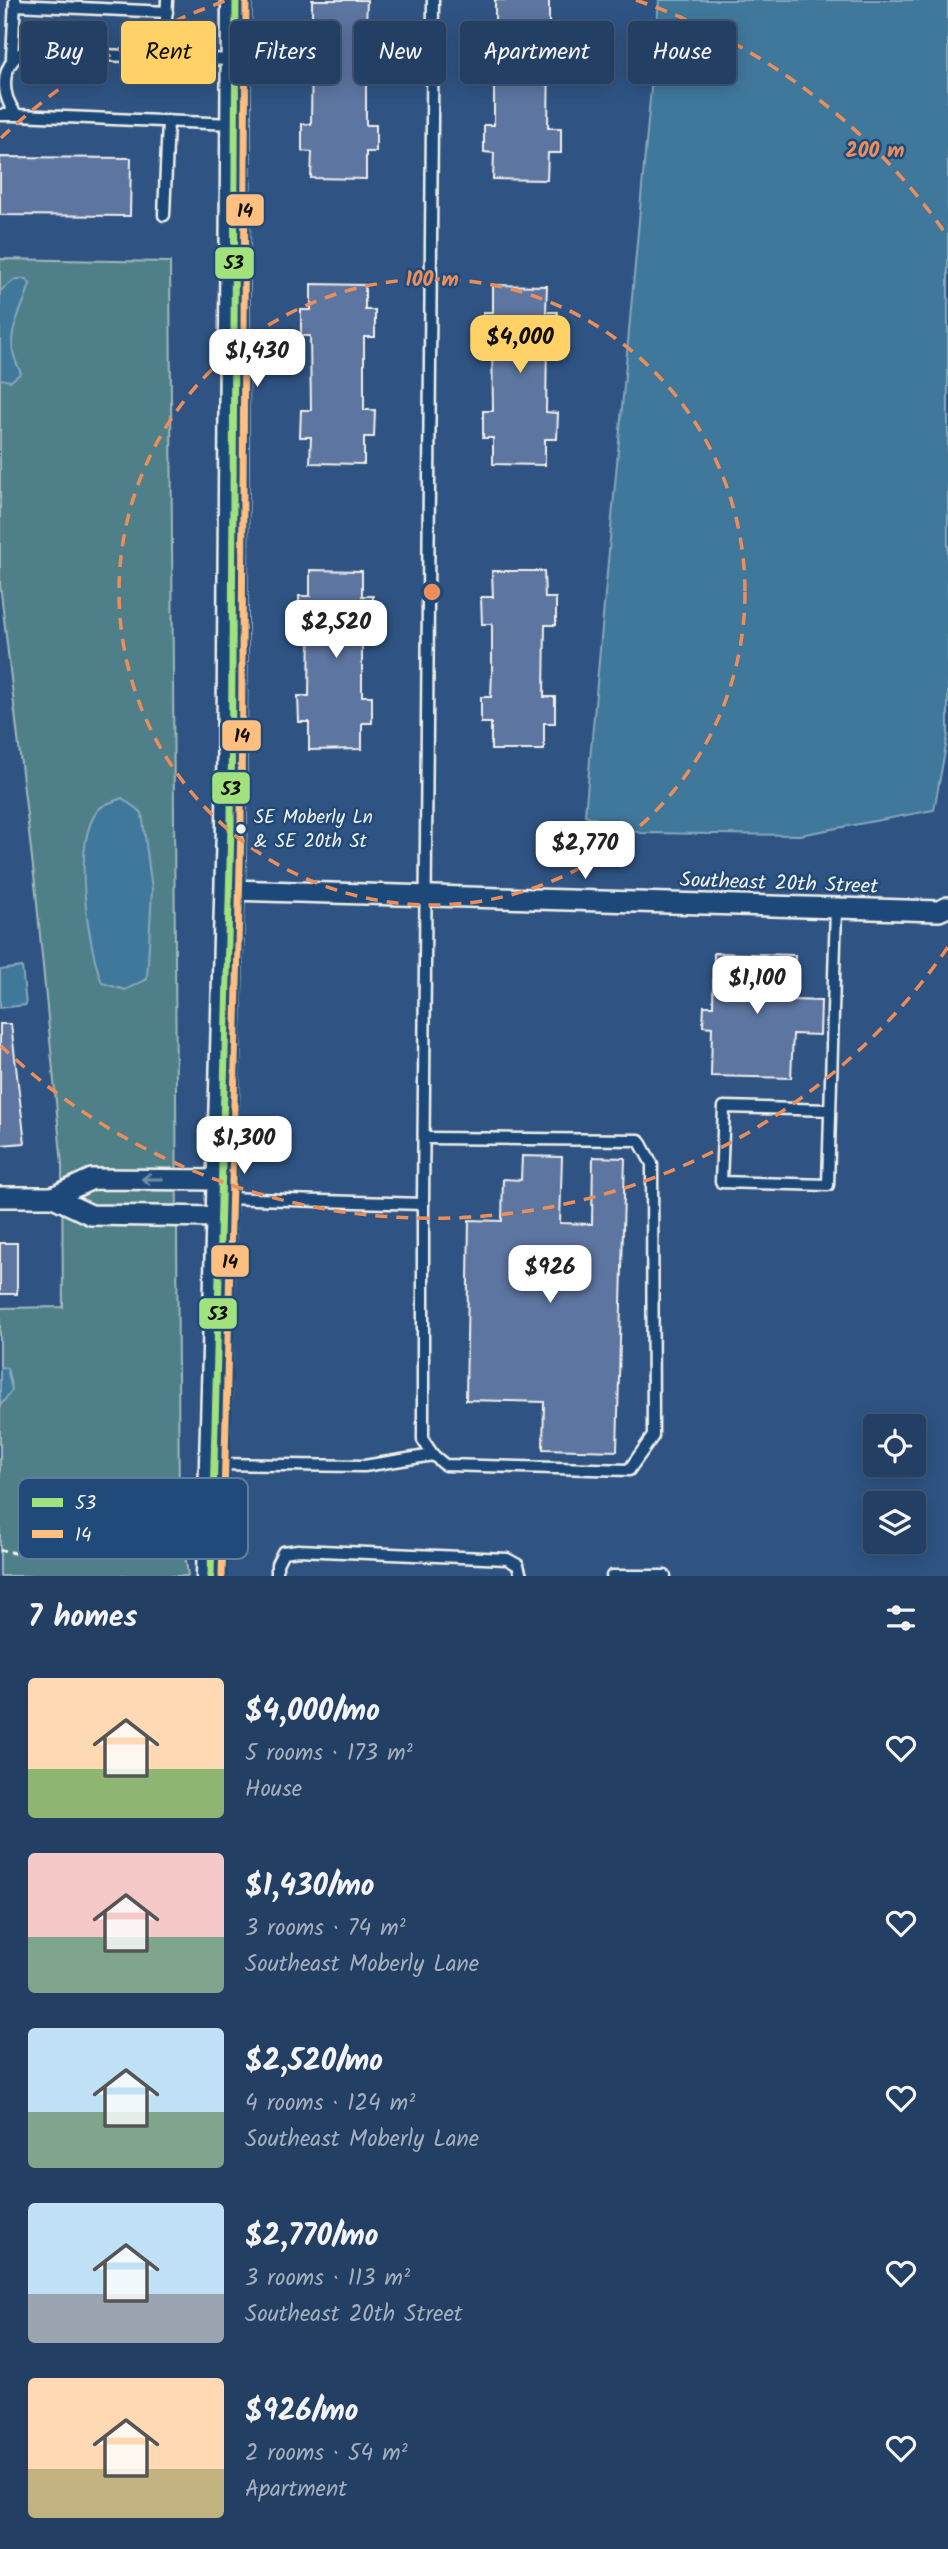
<!DOCTYPE html>
<meta charset="utf-8">
<style>
body{margin:0;font-family:Kalam,sans-serif;background:#2f4a6c;color:#f1f3f6;height:100vh;display:flex;flex-direction:column;font-size:26px;white-space:nowrap}
*{box-sizing:border-box;margin:0}
p{font-size:23px;color:#a3afbe}
.icon{flex:none;width:38px;height:38px;fill:none;stroke:currentColor;stroke-width:2;stroke-linecap:round;stroke-linejoin:round}
.map{position:relative;height:1576px;overflow:hidden}
.side{display:flex;flex-direction:column;background:#233f63;flex:1}
.side>*{flex:none}
.banner{position:absolute;left:21px;top:21px;width:906px;height:63px;display:flex;gap:14px}
.controls{position:absolute;left:863px;top:1414px;display:grid;gap:14px}
.controls a{display:grid;place-items:center;width:63px;height:63px;border-radius:7px;background:#233f63;box-shadow:0 4px 18px #0003,0 0 0 2px #405878;font-size:35px}
.price{position:absolute;translate:-50% -60px;padding:0 16px;border-radius:14px;background:#fff;color:#222;font-size:23px;line-height:46px;filter:drop-shadow(0 2px 4px #0008)}
.price::after{content:'';position:absolute;left:50%;top:42px;width:21px;height:16px;margin-left:-10px;background:inherit;clip-path:polygon(0 0,100% 0,50% 100%)}
.price.current{background:#ffd166;color:#111}
ul{padding:0;list-style:none}
li{display:flex;align-items:center;gap:21px;height:175px;padding:0 28px}
li span{display:grid;place-items:center;flex:none;width:196px;height:140px;border-radius:7px;color:#555}
li>.icon{margin-inline-start:auto}
span .icon{width:84px;height:84px;fill:#fffc;stroke-width:1}
li b{font-size:30px}
h2{display:flex;justify-content:space-between;align-items:center;height:84px;padding:0 28px;font-size:30px}
.chip{padding:0 24px;border-radius:7px;background:#233f63;box-shadow:0 4px 18px #0003,0 0 0 2px #405878;font-size:24px;line-height:63px}
.chip.current{background:#ffd166;color:#111}
.map>svg:first-child{display:block}
.green{fill:#50808a;stroke:#a2b8b9;stroke-width:2}
.water{fill:#40789c;stroke:#88a8ba;stroke-width:2}
.building{fill:#5d74a1;stroke:#f4f1e8;stroke-width:2}
.lines{fill:none;stroke-linecap:round;stroke-linejoin:round}
.lane-casing{stroke:#f4f1e8;stroke-width:15}
.street-casing{stroke:#f4f1e8;stroke-width:24}
.secondary-casing{stroke:#f4f1e8;stroke-width:33}
.path{stroke:#f4f1e8;stroke-width:3.5;stroke-dasharray:5 5;stroke-linecap:butt}
.lane{stroke:#1f4a7a;stroke-width:10}
.street{stroke:#1f4a7a;stroke-width:19}
.secondary{stroke:#1f4a7a;stroke-width:28}
.bus-1-casing{stroke:#1f4a7a;stroke-width:12}
.bus-2-casing{stroke:#1f4a7a;stroke-width:12}
.bus-1{stroke:#a1e27e;stroke-width:7}
.bus-2{stroke:#ffbf80;stroke-width:7}
.oneway{stroke:#748da6}
.ring{fill:none;stroke:#ec8e59;stroke-width:3.5;stroke-dasharray:12 9}
.bus-dot{fill:#f4f1e8;stroke:#1f4a7a;stroke-width:2.5}
.labels{text-anchor:middle;dominant-baseline:central;stroke-width:5;stroke-linejoin:round;paint-order:stroke}
.bus-label{font-size:19px;fill:#f4f1e8;stroke:#1f4a7a;text-anchor:start}
.street-label{font-size:21px;fill:#f4f1e8;stroke:#1f4a7a}
.key{fill:#1f4a7a;stroke:#5f7c9b;stroke-width:2}
.key-label{font-size:19px;fill:#f4f1e8}
.centre{fill:#ec8e59;stroke:#1f4a7a;stroke-width:3.5}
.ring-label{font-size:21px;text-anchor:middle;font-weight:bold;fill:#ec8e59;stroke:#1f4a7a;stroke-width:5;stroke-linejoin:round;paint-order:stroke}
.line-badge{stroke:#1f4a7a;stroke-width:2.5}
.pale-badge-label{font-size:19px;text-anchor:middle;font-weight:bold;fill:#111}
</style>
<div class="map">
<svg width="948" height="1576" viewBox="0 0 948 1576">
<rect width="100%" height="100%" fill="#2f5484"/>
<filter id="ink" filterUnits="userSpaceOnUse"><feTurbulence type="fractalNoise" baseFrequency=".0143" numOctaves="2"/><feDisplacementMap in="SourceGraphic" scale="14" xChannelSelector="R" yChannelSelector="G"/><feConvolveMatrix kernelMatrix="1 2 1 2 8 2 1 2 1" color-interpolation-filters="sRGB"/></filter>
<g filter="url(#ink)">
<path class="green" d="M0,259L170,262L179,1505L188,1576H0V1308L63,1307L62,1165L36,893L0,584Z"/>
<g class="water">
<path d="M659,0H948V735L934,810L800,835L640,833L585,815Z"/>
<path d="M16,279H27L30,284C19,321 1,335 21,373L11,381L0,379V291Z"/>
<path d="M122,798L142,813L152,890L147,979L125,990L102,983C88,945 71,843 98,810C103,804 115,801 122,798Z"/>
<path d="M22,967L26,1005L0,1008V970Z"/>
<path d="M0,1367L7,1368L12,1390L0,1406Z"/>
</g>
<g class="building">
<path d="M312,0H367L366,26H377V52H366V125H376V152H366V179L311,178L312,152L302,151V124H311L312,52L303,51V25H312Z"/>
<path d="M495,0H549V27H559V53L549,52L548,128H561V153H548L547,180L493,179L494,153L484,152V125H494V53H485V26L495,27Z"/>
<path d="M0,157L131,158L130,216L0,215Z"/>
<path d="M311,284L365,285V310H375V337H364V410H375L374,437H364V464L310,463L311,437H300L301,410H311L310,336H301V310H311Z"/>
<path d="M493,285L547,286L546,312H557L556,339L547,338L546,412L558,413L557,439H545V465L493,464V438H483V411H493L492,339L483,338V312H493Z"/>
<path d="M310,570L362,571V596H373V624H362V696H372V723H362V749L309,750V722H299L298,696H309L310,622H299V596H310Z"/>
<path d="M492,571H544L545,598H556V625H545L544,697H555V723H544V750H491V723H481V697H491L492,671V624H482L481,597H493Z"/>
<path d="M714,953L795,955L794,1000L821,1001L820,1035L793,1034L791,1078L711,1076L712,1027L703,1026L704,1006H713Z"/>
<path d="M0,1024H11L25,1143L0,1145Z"/>
<path d="M522,1156L562,1157L560,1223L592,1224L593,1157L625,1158L617,1451L543,1449L544,1402L466,1400L469,1220L502,1221L503,1179L521,1180Z"/>
<rect x="0" y="1243" width="17" height="51"/>
</g>
<g class="lines">
<defs>
<g id="lane">
<path d="M15,5L167,12"/>
<path d="M12,58L15,0"/>
<path d="M164,58L167,0"/>
<path d="M0,115H17"/>
<path d="M233,124L17,115C0,95 0,66 23,52L234,60"/>
<path d="M164,215L168,121"/>
<path d="M829,1110L724,1107L721,1182L828,1185L836,908"/>
<path d="M224,1198L423,1204L433,0"/>
<path d="M423,1204V1440L433,1455L445,1465L629,1470L653,1436L652,1164L639,1140L425,1138"/>
<path d="M217,1464L364,1466L433,1455"/>
<path d="M277,1576V1564L283,1552L298,1550L507,1559L518,1565L521,1576"/>
<path d="M612,1576H665"/>
</g>
<g id="street">
<path d="M229,890L939,911L948,907"/>
<path d="M0,1197H53L91,1215L218,1217"/>
<path d="M53,1197L92,1179L220,1180"/>
</g>
<path id="secondary" d="M211,1576L231,827L236,0"/>
</defs>
<use href="#lane" class="lane-casing"/>
<use href="#street" class="street-casing"/>
<use href="#secondary" class="secondary-casing"/>
<path class="path" d="M0,1550L15,1553L40,1538L76,1526L188,1532"/>
<use href="#lane" class="lane"/>
<use href="#street" class="street"/>
<use href="#secondary" class="secondary"/>
<defs>
<path id="bus-1" d="M211,1576L231,827L236,0"/>
<path id="bus-2" d="M222,1576L241,827L246,0"/>
</defs>
<use href="#bus-1" class="bus-1-casing"/>
<use href="#bus-2" class="bus-2-casing"/>
<use href="#bus-1" class="bus-1"/>
<use href="#bus-2" class="bus-2"/>
</g>
<defs><path id="oneway-shaft" d="M-6 0H5M1.5-3L5.5 0L1.5 3" fill="none" stroke-width="1.6" stroke-linecap="round" stroke-linejoin="round" transform="scale(1.75)"/></defs>
<use class="oneway" href="#oneway-shaft" transform="translate(152 1179) rotate(-180)"/>
</g>
<g class="ring">
<circle cx="432" cy="592" r="313"/>
<path d="M948 947A626 626 0 0 1 1 1046M1 138A626 626 0 0 1 228 0M636 0A626 626 0 0 1 948 237"/>
</g>
<circle class="bus-dot" cx="241" cy="829" r="6"/>
<g class="labels">
<g class="bus-label">
<text x="254" y="818">SE Moberly Ln<tspan x="254" dy="24">&amp; SE 20th St</tspan></text>
</g>
<g class="street-label">
<text transform="translate(779 884) rotate(2)">Southeast 20th Street</text>
</g>
</g>
<rect x="18" y="1478" width="230" height="81" rx="10" class="key"/>
<rect x="32" y="1498" width="31" height="9" fill="#a1e27e"/>
<rect x="32" y="1530" width="31" height="8" fill="#ffbf80"/>
<g class="key-label">
<text x="75" y="1509">53</text>
<text x="75" y="1541">14</text>
</g>
<circle cx="432" cy="592" r="10" class="centre"/>
<g class="ring-label">
<text x="875" y="157">200 m</text>
<text x="432" y="286">100 m</text>
</g>
<g class="line-badge">
<rect x="225" y="193" width="40" height="34" rx="7" fill="#ffbf80"/>
<rect x="214" y="246" width="41" height="34" rx="7" fill="#a1e27e"/>
<rect x="221" y="719" width="41" height="33" rx="7" fill="#ffbf80"/>
<rect x="211" y="771" width="40" height="34" rx="7" fill="#a1e27e"/>
<rect x="210" y="1244" width="40" height="34" rx="7" fill="#ffbf80"/>
<rect x="198" y="1297" width="40" height="33" rx="7" fill="#a1e27e"/>
</g>
<g class="pale-badge-label">
<text x="245" y="217">14</text>
<text x="234" y="269">53</text>
<text x="242" y="742">14</text>
<text x="231" y="795">53</text>
<text x="230" y="1268">14</text>
<text x="218" y="1320">53</text>
</g>
</svg>
<div class="controls">
<a><svg class="icon" aria-label="locate" viewBox="0 0 24 24"><circle cx="12" cy="12" r="6"/><path d="M12 2v4M12 18v4M2 12h4M18 12h4"/></svg></a>
<a><svg class="icon" aria-label="layers" viewBox="0 0 24 24"><path d="M12 4l9 5-9 5-9-5zM3 14l9 5 9-5"/></svg></a>
</div>
<b class="price current" style="left:520px;top:375px">$4,000</b>
<b class="price" style="left:257px;top:389px">$1,430</b>
<b class="price" style="left:336px;top:660px">$2,520</b>
<b class="price" style="left:585px;top:881px">$2,770</b>
<b class="price" style="left:757px;top:1016px">$1,100</b>
<b class="price" style="left:244px;top:1176px">$1,300</b>
<b class="price" style="left:550px;top:1305px">$926</b>
<div class="banner">
<a class="chip">Buy</a>
<a class="chip current">Rent</a>
<a class="chip">Filters</a>
<a class="chip">New</a>
<a class="chip">Apartment</a>
<a class="chip">House</a>
</div>
</div>
<section class="side">
<h2>7 homes<svg class="icon" aria-label="filters" viewBox="0 0 24 24"><path d="M4 7h16M4 17h16"/><circle cx="9" cy="7" r="2"/><circle cx="15" cy="17" r="2"/></svg></h2>
<ul>
<li><span style="background:linear-gradient(#ffd9b3 65%,#8fb573 0)"><svg class="icon" aria-label="home" viewBox="0 0 24 24"><path d="M3 11l9-7 9 7M6 9v11h12V9"/></svg></span><div><b>$4,000/mo</b><p>5 rooms · 173 m²</p><p>House</p></div><svg class="icon" aria-label="heart" viewBox="0 0 24 24"><path d="M12 20l-8-8c-3-5 5-10 8-4 3-6 11-1 8 4z"/></svg></li>
<li><span style="background:linear-gradient(#f6c9c9 60%,#7fa58c 0)"><svg class="icon" aria-label="home" viewBox="0 0 24 24"><path d="M3 11l9-7 9 7M6 9v11h12V9"/></svg></span><div><b>$1,430/mo</b><p>3 rooms · 74 m²</p><p>Southeast Moberly Lane</p></div><svg class="icon" aria-label="heart" viewBox="0 0 24 24"><path d="M12 20l-8-8c-3-5 5-10 8-4 3-6 11-1 8 4z"/></svg></li>
<li><span style="background:linear-gradient(#bfe0f5 60%,#7fa58c 0)"><svg class="icon" aria-label="home" viewBox="0 0 24 24"><path d="M3 11l9-7 9 7M6 9v11h12V9"/></svg></span><div><b>$2,520/mo</b><p>4 rooms · 124 m²</p><p>Southeast Moberly Lane</p></div><svg class="icon" aria-label="heart" viewBox="0 0 24 24"><path d="M12 20l-8-8c-3-5 5-10 8-4 3-6 11-1 8 4z"/></svg></li>
<li><span style="background:linear-gradient(#bfe0f5 65%,#9aa5b1 0)"><svg class="icon" aria-label="home" viewBox="0 0 24 24"><path d="M3 11l9-7 9 7M6 9v11h12V9"/></svg></span><div><b>$2,770/mo</b><p>3 rooms · 113 m²</p><p>Southeast 20th Street</p></div><svg class="icon" aria-label="heart" viewBox="0 0 24 24"><path d="M12 20l-8-8c-3-5 5-10 8-4 3-6 11-1 8 4z"/></svg></li>
<li><span style="background:linear-gradient(#ffd9b3 65%,#c2b280 0)"><svg class="icon" aria-label="home" viewBox="0 0 24 24"><path d="M3 11l9-7 9 7M6 9v11h12V9"/></svg></span><div><b>$926/mo</b><p>2 rooms · 54 m²</p><p>Apartment</p></div><svg class="icon" aria-label="heart" viewBox="0 0 24 24"><path d="M12 20l-8-8c-3-5 5-10 8-4 3-6 11-1 8 4z"/></svg></li>
</ul>
</section>
